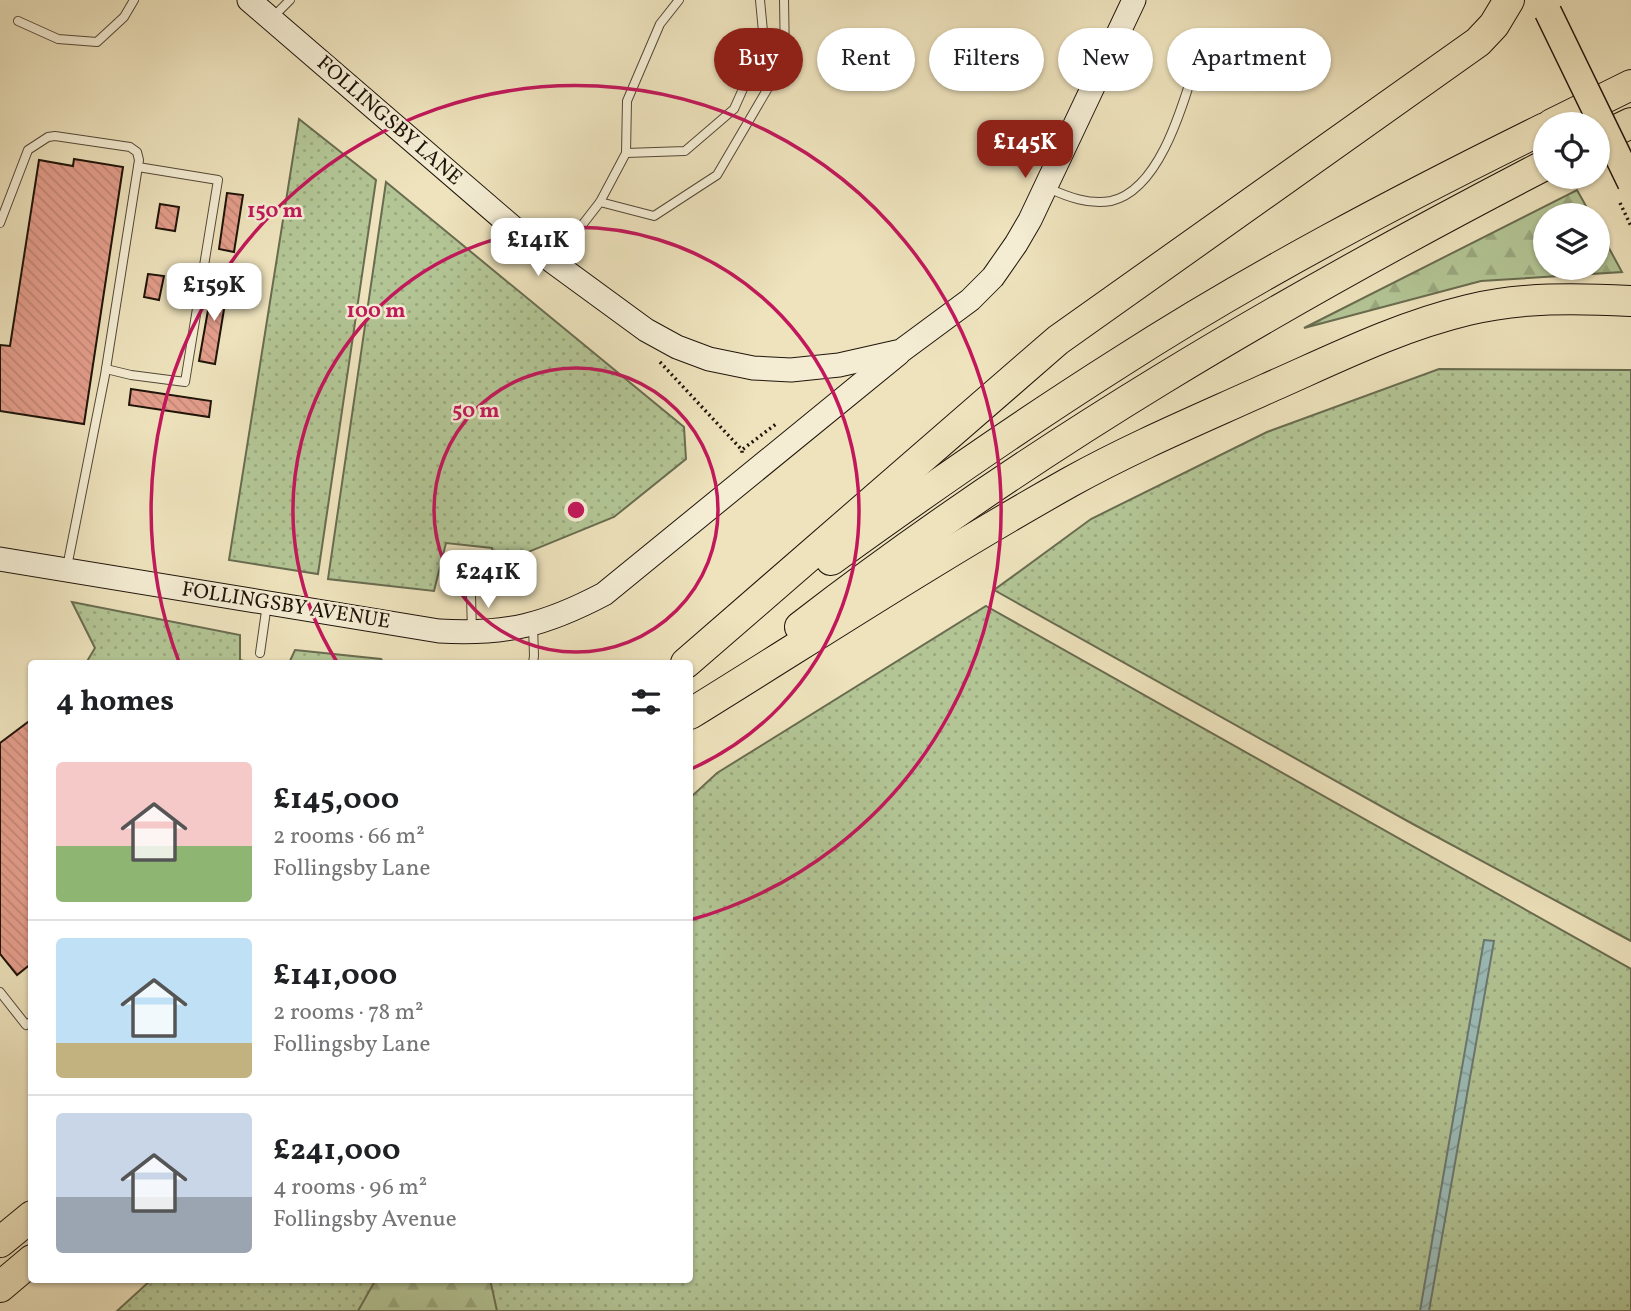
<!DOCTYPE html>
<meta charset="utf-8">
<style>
body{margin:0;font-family:Vollkorn,serif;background:#f6f6f6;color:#202124;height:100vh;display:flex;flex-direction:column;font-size:26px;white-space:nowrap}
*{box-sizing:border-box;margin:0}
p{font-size:23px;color:#757577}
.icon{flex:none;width:38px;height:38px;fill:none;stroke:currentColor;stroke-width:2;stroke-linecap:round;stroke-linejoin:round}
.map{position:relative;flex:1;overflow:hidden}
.side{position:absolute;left:28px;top:660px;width:665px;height:623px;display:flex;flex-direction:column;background:#fff;border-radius:7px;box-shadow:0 2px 5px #0004}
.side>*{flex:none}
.guide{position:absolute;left:714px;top:28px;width:665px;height:63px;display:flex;gap:14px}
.tools{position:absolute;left:1533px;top:112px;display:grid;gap:14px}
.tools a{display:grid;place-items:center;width:77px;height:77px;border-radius:50%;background:#fff;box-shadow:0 2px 5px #0004;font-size:35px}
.price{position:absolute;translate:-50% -60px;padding:0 16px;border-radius:14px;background:#fff;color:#222;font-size:23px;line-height:46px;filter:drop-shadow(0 2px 4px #0008)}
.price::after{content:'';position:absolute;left:50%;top:42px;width:21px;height:16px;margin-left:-10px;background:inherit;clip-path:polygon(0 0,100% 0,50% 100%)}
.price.selected{background:#8f2418;color:#fff}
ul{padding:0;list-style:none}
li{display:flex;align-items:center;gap:21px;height:175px;padding:0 28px}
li+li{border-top:2px solid #e0e0e0}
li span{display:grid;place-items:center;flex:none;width:196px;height:140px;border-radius:7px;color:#555}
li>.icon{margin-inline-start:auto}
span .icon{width:84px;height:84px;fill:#fffc;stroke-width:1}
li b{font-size:30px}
h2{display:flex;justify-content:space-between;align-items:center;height:84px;padding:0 28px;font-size:30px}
.pill{padding:0 24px;border-radius:32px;background:#fff;box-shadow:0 2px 5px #0004;font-size:24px;line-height:63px}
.pill.selected{background:#8f2418;color:#fff}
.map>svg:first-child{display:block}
.grass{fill:url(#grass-dots);stroke:#696c50;stroke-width:2}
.forest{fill:url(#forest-firs);stroke:#696c50;stroke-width:2}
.water{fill:url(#water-waves);stroke:#6a7973;stroke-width:2}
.building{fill:url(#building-back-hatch);stroke:#1f140a;stroke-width:2}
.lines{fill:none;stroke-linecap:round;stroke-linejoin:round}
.lane-casing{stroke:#534837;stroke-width:10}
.secondary-casing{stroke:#1f140a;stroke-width:25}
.highway-casing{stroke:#1f140a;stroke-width:32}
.path{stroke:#1f140a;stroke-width:3.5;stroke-dasharray:2 3.5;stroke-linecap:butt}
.lane{stroke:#f4edd4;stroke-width:8}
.secondary{stroke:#f4edd4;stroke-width:23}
.highway{stroke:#eee3bd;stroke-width:30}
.primary-bridge-casing{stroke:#1f140a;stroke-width:29;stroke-linecap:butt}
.primary-bridge{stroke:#eee3bd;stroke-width:26}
.ring{fill:none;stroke:#c2185b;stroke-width:3.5}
.labels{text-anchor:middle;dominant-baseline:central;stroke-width:5;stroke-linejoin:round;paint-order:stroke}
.street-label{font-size:21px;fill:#1f140a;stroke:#f4edd4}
.centre{fill:#c2185b;stroke:#f4edd4;stroke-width:3.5}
.ring-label{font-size:21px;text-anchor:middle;font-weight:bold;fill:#c2185b;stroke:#f4edd4;stroke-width:5;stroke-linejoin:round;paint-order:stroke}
</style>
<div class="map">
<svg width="1631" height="1311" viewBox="0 0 1631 1311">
<defs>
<pattern id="grass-dots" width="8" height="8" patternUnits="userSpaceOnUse" patternTransform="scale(1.75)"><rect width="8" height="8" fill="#b3c595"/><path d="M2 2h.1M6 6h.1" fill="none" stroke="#9aa87f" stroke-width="1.8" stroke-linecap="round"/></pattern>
<pattern id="forest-firs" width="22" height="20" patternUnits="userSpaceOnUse" patternTransform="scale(1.75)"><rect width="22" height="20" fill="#b3c595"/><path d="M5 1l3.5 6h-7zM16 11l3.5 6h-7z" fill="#9aa87f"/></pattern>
<pattern id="water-waves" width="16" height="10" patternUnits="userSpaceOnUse" patternTransform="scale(1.75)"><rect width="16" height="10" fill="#9cbdb9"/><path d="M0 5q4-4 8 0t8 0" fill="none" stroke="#86a29e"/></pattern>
<pattern id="building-back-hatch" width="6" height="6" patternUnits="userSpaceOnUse" patternTransform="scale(1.75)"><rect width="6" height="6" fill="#e49e8c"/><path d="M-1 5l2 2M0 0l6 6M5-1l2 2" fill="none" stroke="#c38777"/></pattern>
</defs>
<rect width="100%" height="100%" fill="#eee3bd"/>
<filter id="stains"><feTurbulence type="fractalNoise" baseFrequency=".00286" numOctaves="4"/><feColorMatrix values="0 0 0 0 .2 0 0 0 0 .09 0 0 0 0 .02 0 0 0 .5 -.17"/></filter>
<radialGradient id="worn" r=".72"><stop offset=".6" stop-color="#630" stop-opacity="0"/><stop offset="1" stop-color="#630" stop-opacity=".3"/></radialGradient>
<g class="grass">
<path d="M299,119L376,180L318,574L229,560Z"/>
<path d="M386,182L684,427L686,459L614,517L494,566L492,548L446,543L434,591L328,579Z"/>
<path d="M1439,369L1631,370V941L1411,823L994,590L1091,519L1267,432Z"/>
<path d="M72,602L240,635V660L253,663H86L95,648Z"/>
<path d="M986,606L1631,969V1311H117L152,1279H690V798L717,773Z"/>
<path d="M295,650L381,659L384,663H289Z"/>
</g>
<g class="forest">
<path d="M1577,190L1591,215H1545V268H1598V228L1622,272L1481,281L1304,328Z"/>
<path d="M376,1279H490L497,1311H358Z"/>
</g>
<path class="water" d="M1484,940L1494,941L1429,1311H1420Z"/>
<g class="building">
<path d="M74,159L123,167L84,424L0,411V345L10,346L39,160L73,166Z"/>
<path d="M227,193L243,195L234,252L219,249Z"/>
<path d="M160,204L179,207L175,231L156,228Z"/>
<path d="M148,274L164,276L159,300L144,297Z"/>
<path d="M213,282L228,285L215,364L199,361Z"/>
<path d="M131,389L211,401L209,417L129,405Z"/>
<path d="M32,719V963L17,975L0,954V743Z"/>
</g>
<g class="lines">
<defs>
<g id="lane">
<path d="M273,17L290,0"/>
<path d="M18,21L58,39L97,42L124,17L134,0"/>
<path d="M626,153L685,151L734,109L764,42L760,0"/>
<path d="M1048,188C1068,197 1089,205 1111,201C1165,189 1187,88 1202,43"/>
<path d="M600,202L654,216L717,175L785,59L784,0"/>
<path d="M0,223L28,150L48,137L55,136L130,147L137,152L139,160L105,375L67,567"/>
<path d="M555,260L600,202L626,153L627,101L660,24L679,0"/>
<path d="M106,369L131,375L185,382L218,180L138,167"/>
<path d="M470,563L472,630"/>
<path d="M260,653L267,604"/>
<path d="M533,663L534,656L533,625"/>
<path d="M0,992L26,1025L32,1021"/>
</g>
<g id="secondary">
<path d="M249,0L553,262L646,330L677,347L709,359L753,368L791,370L839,365L901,351L970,300L993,277L1016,244L1030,220L1134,0"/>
<path d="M0,559L439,631C506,635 545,625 604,594L898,354"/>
</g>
<g id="highway">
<path d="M1552,124L1631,85"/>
<path d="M1598,139L1631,123"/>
<path d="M831,560C925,492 1021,425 1119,363C1254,276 1401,199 1545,128"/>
<path d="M800,627C1032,447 1285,300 1545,165"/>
<path d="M686,663L1058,340L1478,42L1494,25L1509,0"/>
<path d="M690,714C816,636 940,555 1070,482C1133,447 1200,419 1266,389C1332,360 1397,327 1468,310C1521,297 1577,298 1631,301"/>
<path d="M0,1242L32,1216"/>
<path d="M0,1287L32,1260"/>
</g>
</defs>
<use href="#lane" class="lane-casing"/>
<use href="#secondary" class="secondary-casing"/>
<use href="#highway" class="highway-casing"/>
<g class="path">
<path d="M1620,203L1631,226"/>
<path d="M660,362L742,450V454"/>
<path d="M743,449L776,424"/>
</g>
<use href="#lane" class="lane"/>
<use href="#secondary" class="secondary"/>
<use href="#highway" class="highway"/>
<defs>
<path id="primary-bridge" d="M1548,12L1631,183"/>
</defs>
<use href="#primary-bridge" class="primary-bridge-casing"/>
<use href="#primary-bridge" class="primary-bridge"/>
</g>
<g class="ring">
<circle cx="576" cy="510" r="142"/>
<path d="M337 662A283 283 0 1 1 691 769"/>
<path d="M179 662A425 425 0 1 1 690 920"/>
</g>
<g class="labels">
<g class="street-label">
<text transform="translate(389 121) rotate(41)">FOLLINGSBY LANE</text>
<text transform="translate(286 606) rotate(9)">FOLLINGSBY AVENUE</text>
</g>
</g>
<circle cx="576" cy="510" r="10" class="centre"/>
<g class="ring-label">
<text x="275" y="217">150 m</text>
<text x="376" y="317">100 m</text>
<text x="476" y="417">50 m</text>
</g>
<rect width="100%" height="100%" filter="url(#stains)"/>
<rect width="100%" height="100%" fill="url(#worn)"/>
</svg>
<div class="tools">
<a><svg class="icon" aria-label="locate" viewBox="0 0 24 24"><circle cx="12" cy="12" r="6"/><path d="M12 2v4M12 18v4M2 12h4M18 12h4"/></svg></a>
<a><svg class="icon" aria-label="layers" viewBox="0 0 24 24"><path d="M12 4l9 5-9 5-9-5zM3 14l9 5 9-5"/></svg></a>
</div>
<b class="price selected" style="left:1025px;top:180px">£145K</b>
<b class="price" style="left:538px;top:278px">£141K</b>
<b class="price" style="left:214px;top:323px">£159K</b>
<b class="price" style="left:488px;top:610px">£241K</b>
<div class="guide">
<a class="pill selected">Buy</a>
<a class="pill">Rent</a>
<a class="pill">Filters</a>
<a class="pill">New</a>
<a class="pill">Apartment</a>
</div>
<section class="side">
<h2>4 homes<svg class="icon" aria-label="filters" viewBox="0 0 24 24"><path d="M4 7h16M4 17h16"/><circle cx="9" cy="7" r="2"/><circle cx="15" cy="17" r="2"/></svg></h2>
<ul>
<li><span style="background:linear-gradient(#f6c9c9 60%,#8fb573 0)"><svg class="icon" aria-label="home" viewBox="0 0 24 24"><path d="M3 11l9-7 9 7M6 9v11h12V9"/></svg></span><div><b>£145,000</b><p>2 rooms · 66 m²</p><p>Follingsby Lane</p></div></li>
<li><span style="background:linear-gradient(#bfe0f5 75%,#c2b280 0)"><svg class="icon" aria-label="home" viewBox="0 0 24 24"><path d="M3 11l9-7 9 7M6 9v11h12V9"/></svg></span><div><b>£141,000</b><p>2 rooms · 78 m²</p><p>Follingsby Lane</p></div></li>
<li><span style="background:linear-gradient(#c9d6e8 60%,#9aa5b1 0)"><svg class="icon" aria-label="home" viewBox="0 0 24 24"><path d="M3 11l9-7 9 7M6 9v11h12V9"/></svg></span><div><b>£241,000</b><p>4 rooms · 96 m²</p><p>Follingsby Avenue</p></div></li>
</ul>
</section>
</div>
